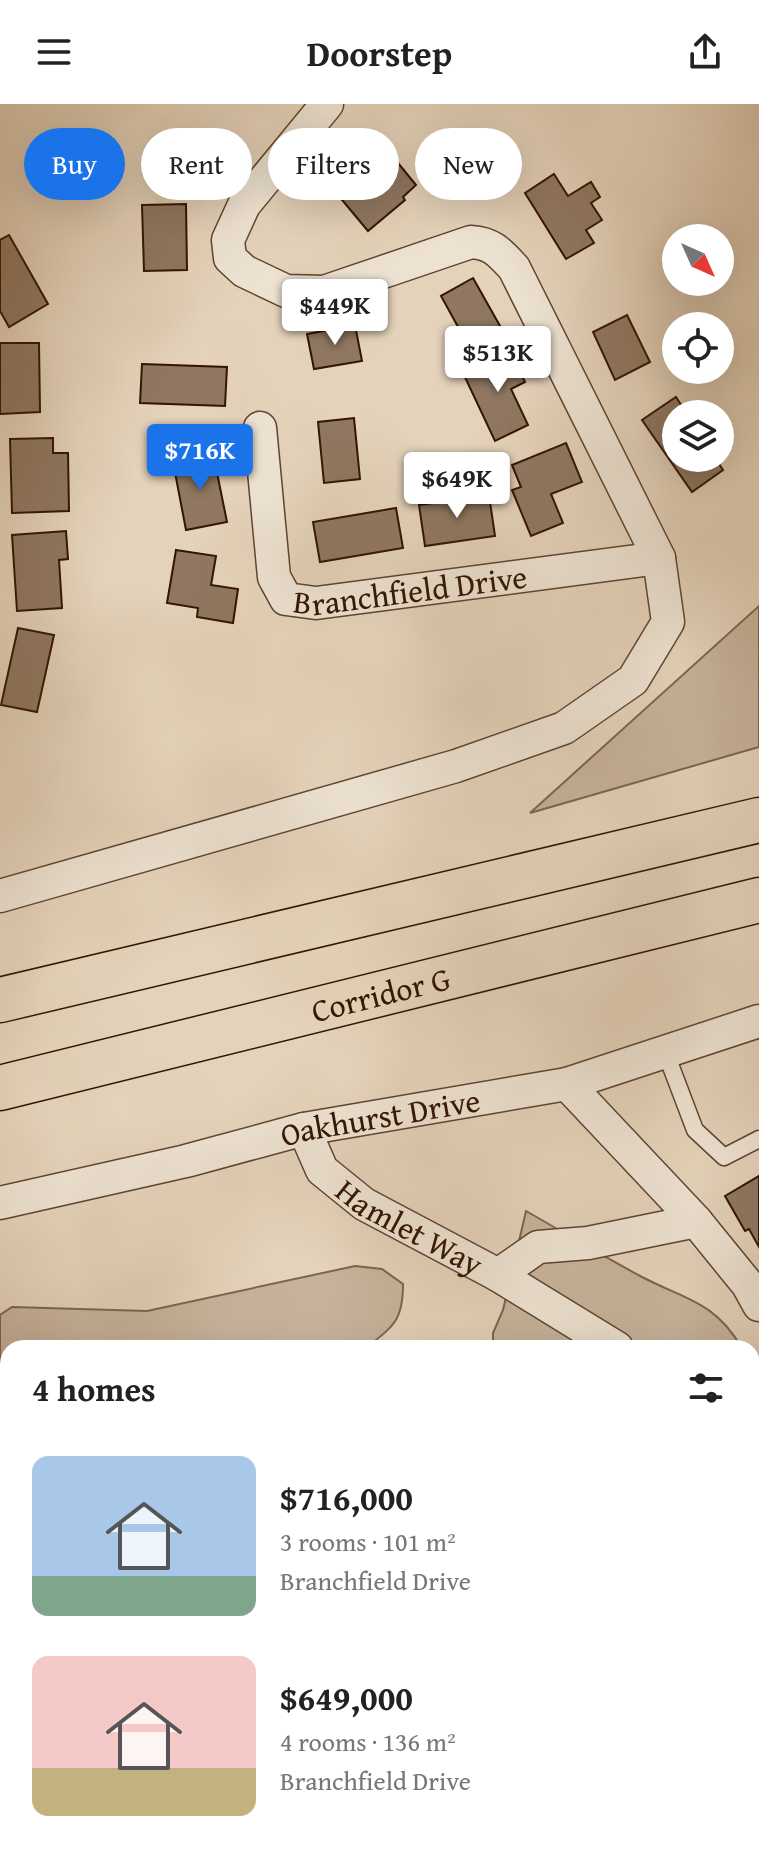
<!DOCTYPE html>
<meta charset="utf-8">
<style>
body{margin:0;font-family:"Gentium Book Plus",serif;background:#f2f2f2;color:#222;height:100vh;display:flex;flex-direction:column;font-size:30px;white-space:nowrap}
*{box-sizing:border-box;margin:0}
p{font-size:26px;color:#767676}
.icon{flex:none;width:44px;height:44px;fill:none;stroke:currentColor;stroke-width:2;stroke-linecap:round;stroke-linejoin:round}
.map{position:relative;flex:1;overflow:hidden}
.sheet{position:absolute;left:0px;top:1236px;width:760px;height:514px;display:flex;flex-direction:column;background:#fff;border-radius:24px 24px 0 0;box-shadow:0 8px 32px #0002}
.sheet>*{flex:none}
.guide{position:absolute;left:24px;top:24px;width:712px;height:72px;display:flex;gap:16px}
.needle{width:52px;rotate:135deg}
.buttons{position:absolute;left:662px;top:120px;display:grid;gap:16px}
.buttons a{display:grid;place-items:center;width:72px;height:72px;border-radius:50%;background:#fff;box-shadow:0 8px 32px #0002;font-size:40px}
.price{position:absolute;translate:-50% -68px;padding:0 18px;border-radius:8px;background:#fff;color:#222;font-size:26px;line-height:52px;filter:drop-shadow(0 2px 4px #0008)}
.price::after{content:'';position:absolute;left:50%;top:48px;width:24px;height:18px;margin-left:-12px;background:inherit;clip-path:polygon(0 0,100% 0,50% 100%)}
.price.on{background:#1a73e8;color:#fff}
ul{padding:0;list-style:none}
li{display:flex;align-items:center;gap:24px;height:200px;padding:0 32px}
li span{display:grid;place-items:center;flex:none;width:224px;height:160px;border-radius:16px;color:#555}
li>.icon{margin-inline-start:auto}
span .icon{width:96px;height:96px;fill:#fffc;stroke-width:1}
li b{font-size:34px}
h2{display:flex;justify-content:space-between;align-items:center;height:96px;padding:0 32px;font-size:34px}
.tag{padding:0 28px;border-radius:36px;background:#fff;box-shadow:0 8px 32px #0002;font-size:28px;line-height:72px}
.tag.on{background:#1a73e8;color:#fff}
header{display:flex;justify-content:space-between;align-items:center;height:104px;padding:0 32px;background:#fff;font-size:36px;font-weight:600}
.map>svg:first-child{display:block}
.green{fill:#c6b29b;stroke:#7c644e;stroke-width:2}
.building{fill:#8f7761;stroke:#331501;stroke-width:2}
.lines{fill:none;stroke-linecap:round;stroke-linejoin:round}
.service-casing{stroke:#5f442f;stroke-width:19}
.minor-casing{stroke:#5f442f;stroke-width:35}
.trunk-casing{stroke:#331501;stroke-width:47}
.service{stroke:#ede2d2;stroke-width:16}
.minor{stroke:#ede2d2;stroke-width:32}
.trunk{stroke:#e4d2ba;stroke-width:44}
.labels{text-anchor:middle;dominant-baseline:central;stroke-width:8;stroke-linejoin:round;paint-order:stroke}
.street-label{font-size:32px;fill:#331501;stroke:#ede2d2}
</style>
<header><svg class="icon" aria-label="menu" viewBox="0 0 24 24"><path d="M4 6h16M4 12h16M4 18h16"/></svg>Doorstep<svg class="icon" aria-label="share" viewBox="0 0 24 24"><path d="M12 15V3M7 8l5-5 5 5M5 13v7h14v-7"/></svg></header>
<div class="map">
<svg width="759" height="1749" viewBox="0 0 759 1749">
<rect width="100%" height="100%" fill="#e4d2ba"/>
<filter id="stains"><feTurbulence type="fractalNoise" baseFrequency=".0025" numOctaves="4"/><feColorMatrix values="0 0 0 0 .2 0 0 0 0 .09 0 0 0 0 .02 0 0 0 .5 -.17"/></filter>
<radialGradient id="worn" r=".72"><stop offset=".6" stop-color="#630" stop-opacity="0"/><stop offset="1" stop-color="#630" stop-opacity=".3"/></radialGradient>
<g class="green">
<path d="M759,502V643L530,709Z"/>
<path d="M526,1107C565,1129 604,1153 644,1174C687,1196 715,1198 742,1244H493V1229L503,1206Z"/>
<path d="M355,1162L382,1165L403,1180C403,1216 394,1222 367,1243L8,1244V1742H559L595,1746L663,1742H752V1730L759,1728V1749H0V1211L12,1203L147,1207Z"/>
<path d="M752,1262L759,1276V1466L752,1461Z"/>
</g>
<g class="building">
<path d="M389,48L416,81L403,93L405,96L368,127L338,91Z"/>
<path d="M554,70L568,92L591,78L600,93L591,99L602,116L586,126L594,139L566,155L525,89Z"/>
<path d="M186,100L187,166L144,167L142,101Z"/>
<path d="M9,131L48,200L9,223L0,207V136Z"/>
<path d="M473,174L500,222L468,241L441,192Z"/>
<path d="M627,211L650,258L615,276L593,228Z"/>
<path d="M355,221L362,257L314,265L307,230Z"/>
<path d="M0,239H39L40,308L0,310Z"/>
<path d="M510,246L525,278L511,285L528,321L495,337L463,269Z"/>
<path d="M142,260L227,263L225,302L140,299Z"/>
<path d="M676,293L687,310H676V354H715L723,366L692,388L642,316Z"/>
<path d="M354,314L360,375L324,379L318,318Z"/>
<path d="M53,334V349H68L69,407L12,409L10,335Z"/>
<path d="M566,339L582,378L551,390L563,419L531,432L512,386L521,383L512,361Z"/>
<path d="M213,349L227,418L186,426L173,358Z"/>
<path d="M489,391L495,432L425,442L419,401Z"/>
<path d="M396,404L403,444L320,458L313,418Z"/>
<path d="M66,427L68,455L59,456L62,504L17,507L12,431Z"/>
<path d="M176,446L216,452L211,481L238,485L233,519L197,513L198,504L167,499Z"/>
<path d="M18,524L54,531L37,608L1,601Z"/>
<path d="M759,1072V1143L749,1125L745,1127L725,1092Z"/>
<path d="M752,1645L759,1652V1678L752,1686Z"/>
</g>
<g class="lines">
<defs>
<path id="service" d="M665,947L695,1026L724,1053L759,1035"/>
<g id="minor">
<path id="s1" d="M260,324L274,473L286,495L316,499L659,454"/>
<path d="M0,792L456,662L564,624L633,576L668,518L659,454L514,164C500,149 492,139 471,138L324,188L286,187L244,167L230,154L228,136L244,101L327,0"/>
<path d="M567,980L696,1117L748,1181L759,1201"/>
<path id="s2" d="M304,1025L322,1066L364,1100L498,1171L617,1244"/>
<path id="s3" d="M0,1099L186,1057L304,1025L567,980L759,917"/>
<path d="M498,1171L538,1143L588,1139L696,1117"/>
</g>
<g id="trunk">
<path d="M0,896L759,716"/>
<path id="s4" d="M0,984L759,796"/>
</g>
</defs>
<use href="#service" class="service-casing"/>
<use href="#minor" class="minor-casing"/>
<use href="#trunk" class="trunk-casing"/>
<use href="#service" class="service"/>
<use href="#minor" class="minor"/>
<use href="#trunk" class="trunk"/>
</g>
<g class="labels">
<g class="street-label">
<text stroke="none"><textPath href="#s1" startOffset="300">Branchfield Drive</textPath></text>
<text stroke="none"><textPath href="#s4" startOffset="392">Corridor G</textPath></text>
<text stroke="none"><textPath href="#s3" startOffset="390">Oakhurst Drive</textPath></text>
<text stroke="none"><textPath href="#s2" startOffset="150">Hamlet Way</textPath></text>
</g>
</g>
<rect width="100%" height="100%" filter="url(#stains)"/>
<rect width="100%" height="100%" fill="url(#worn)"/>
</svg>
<div class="buttons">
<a><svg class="needle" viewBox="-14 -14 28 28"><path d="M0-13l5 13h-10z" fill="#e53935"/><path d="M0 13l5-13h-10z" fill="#767676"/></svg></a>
<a><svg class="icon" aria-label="locate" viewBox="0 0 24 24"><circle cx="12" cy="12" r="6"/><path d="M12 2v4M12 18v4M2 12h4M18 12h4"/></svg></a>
<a><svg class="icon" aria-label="layers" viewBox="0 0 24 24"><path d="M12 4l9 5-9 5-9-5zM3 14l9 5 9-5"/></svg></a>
</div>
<b class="price" style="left:335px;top:243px">$449K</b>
<b class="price" style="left:498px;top:290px">$513K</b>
<b class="price on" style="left:200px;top:388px">$716K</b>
<b class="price" style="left:457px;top:416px">$649K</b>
<div class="guide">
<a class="tag on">Buy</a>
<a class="tag">Rent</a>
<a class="tag">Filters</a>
<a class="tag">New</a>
</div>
<section class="sheet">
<h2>4 homes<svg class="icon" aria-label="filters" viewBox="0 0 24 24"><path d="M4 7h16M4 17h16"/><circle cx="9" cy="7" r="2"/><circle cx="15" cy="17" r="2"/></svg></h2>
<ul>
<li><span style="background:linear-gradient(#a9c7e8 75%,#7fa58c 0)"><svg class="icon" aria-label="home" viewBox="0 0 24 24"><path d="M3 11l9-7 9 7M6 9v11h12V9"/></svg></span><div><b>$716,000</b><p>3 rooms · 101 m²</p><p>Branchfield Drive</p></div></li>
<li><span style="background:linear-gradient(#f6c9c9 70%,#c2b280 0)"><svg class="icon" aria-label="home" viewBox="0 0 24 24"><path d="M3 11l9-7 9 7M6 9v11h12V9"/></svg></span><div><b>$649,000</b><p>4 rooms · 136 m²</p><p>Branchfield Drive</p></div></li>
</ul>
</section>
</div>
